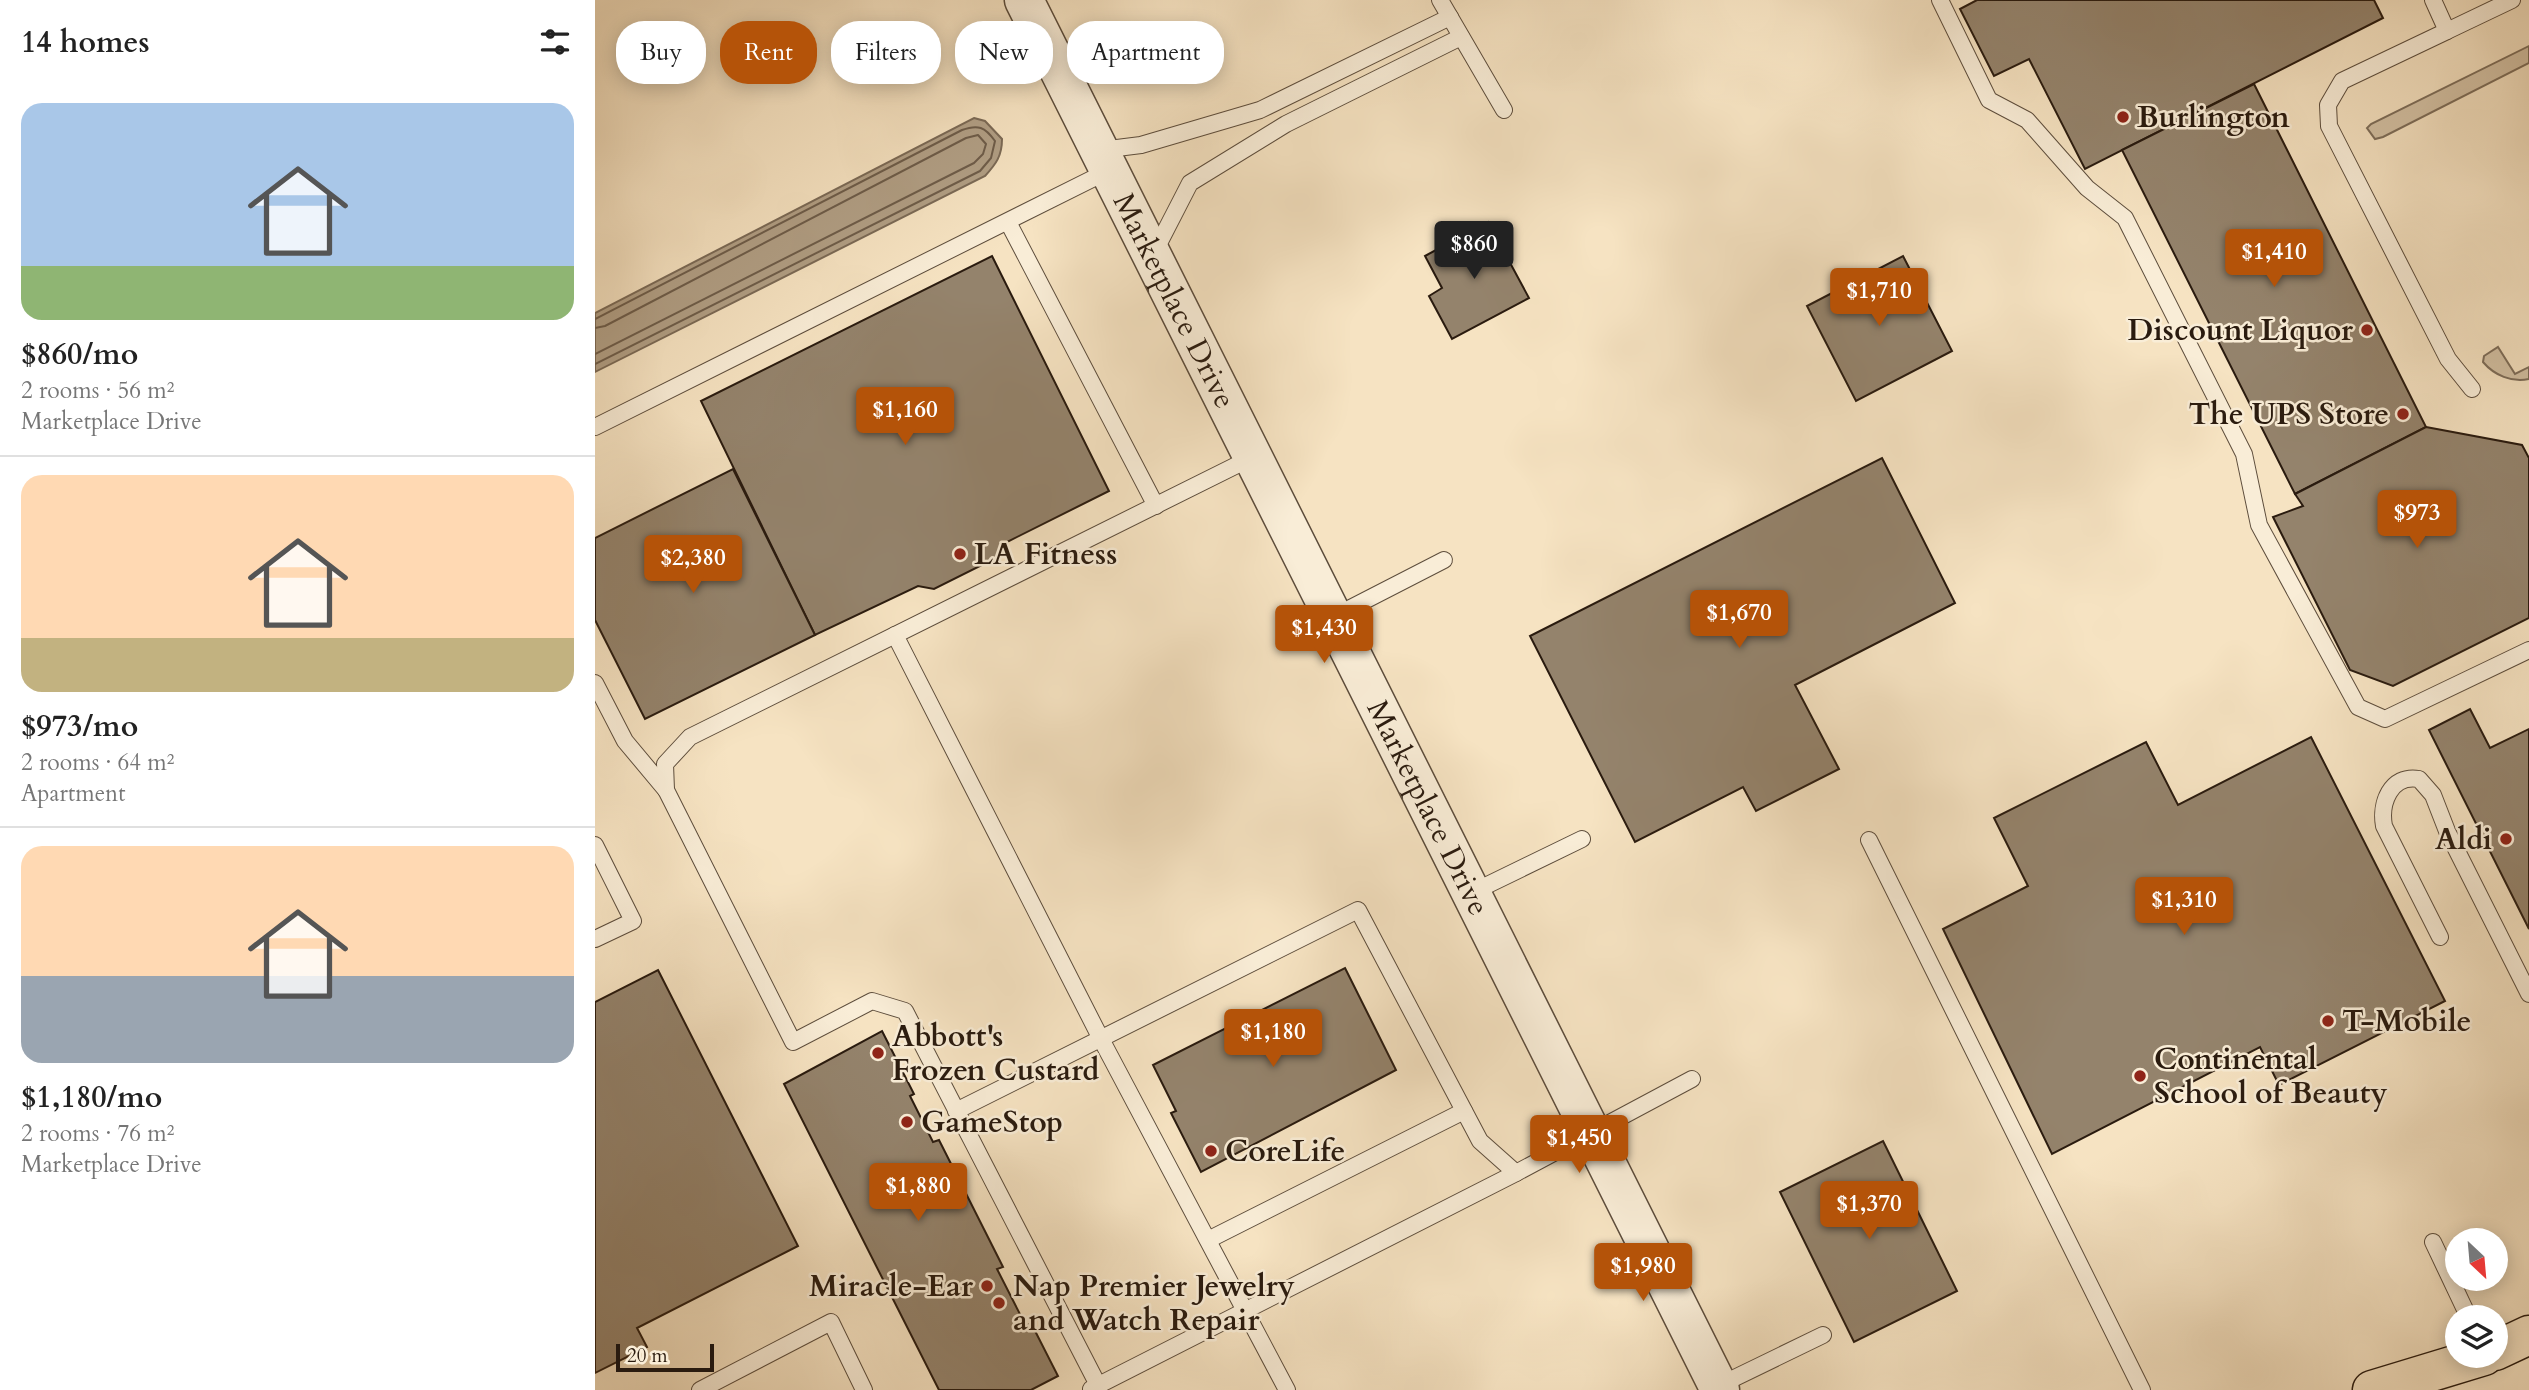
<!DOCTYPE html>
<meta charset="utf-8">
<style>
body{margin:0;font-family:Cardo,serif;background:#f6f6f6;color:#222;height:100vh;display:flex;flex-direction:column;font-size:26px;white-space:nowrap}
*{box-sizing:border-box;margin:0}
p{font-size:23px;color:#767676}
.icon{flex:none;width:38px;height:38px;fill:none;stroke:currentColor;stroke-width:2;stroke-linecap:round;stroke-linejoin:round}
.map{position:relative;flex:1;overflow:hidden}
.side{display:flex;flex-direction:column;background:#fff;width:595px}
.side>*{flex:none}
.guide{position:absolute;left:21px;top:21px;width:665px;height:63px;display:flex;gap:14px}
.needle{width:46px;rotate:154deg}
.controls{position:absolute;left:1850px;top:1228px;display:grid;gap:14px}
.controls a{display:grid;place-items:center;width:63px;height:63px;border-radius:50%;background:#fff;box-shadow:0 4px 18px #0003;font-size:35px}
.scale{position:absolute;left:21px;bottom:18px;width:98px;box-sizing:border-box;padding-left:7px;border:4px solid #2a1b0f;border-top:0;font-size:19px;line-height:24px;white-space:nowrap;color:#2a1b0f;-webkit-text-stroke:5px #f9edd7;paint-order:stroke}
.price{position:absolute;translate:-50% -60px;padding:0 16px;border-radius:7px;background:#b45309;color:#fff;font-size:23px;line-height:46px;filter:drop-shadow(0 2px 4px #0008)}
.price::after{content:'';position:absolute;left:50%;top:42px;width:21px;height:16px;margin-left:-10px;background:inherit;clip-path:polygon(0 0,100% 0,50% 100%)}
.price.on{background:#222;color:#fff}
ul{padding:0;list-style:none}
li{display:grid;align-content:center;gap:14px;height:371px;padding:0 21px}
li+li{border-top:2px solid #e0e0e0}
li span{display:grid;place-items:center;height:217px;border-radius:21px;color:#555}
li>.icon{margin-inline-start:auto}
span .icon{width:126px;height:126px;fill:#fffc;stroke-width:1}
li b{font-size:30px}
h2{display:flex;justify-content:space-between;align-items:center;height:84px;padding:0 21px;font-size:30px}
.chip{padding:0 24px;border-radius:28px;background:#fff;box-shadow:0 4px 18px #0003;font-size:24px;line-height:63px}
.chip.on{background:#b45309;color:#fff}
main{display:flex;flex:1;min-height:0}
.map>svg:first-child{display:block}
.green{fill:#d3c1a4;stroke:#7e6e5a;stroke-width:2}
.water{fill:#b19f85;stroke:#7b6a56;stroke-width:2}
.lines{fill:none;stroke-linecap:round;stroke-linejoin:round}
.shore{stroke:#6e5d4a;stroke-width:2}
.building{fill:#94836c;stroke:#2a1b0f;stroke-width:2}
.service-casing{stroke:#5d4d3c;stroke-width:18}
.tertiary-casing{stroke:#5d4d3c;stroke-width:41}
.primary-casing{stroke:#2a1b0f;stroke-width:41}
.service{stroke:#f9edd7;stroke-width:16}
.tertiary{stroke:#f9edd7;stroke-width:38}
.primary{stroke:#f6e3c2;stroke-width:38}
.poi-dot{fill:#8f2418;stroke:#f9edd7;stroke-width:2.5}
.labels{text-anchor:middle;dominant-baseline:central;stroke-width:5;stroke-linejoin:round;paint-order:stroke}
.poi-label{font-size:30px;font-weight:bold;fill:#2a1b0f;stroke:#f9edd7;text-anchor:start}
.street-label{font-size:30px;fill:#2a1b0f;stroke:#f9edd7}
</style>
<main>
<section class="side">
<h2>14 homes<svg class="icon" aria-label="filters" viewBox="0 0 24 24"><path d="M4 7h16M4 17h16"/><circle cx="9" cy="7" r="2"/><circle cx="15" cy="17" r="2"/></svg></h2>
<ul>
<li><span style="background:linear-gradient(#a9c7e8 75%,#8fb573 0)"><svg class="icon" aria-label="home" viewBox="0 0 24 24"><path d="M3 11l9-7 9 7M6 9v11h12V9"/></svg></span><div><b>$860/mo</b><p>2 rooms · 56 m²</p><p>Marketplace Drive</p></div></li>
<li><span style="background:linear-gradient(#ffd9b3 75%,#c2b280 0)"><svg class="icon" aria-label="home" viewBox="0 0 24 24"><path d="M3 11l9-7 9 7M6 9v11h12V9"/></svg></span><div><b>$973/mo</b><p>2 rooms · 64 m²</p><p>Apartment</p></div></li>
<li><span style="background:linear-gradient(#ffd9b3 60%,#9aa5b1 0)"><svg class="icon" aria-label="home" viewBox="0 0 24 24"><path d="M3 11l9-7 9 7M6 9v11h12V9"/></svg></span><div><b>$1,180/mo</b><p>2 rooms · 76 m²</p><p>Marketplace Drive</p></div></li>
</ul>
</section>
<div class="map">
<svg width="1934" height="1390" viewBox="0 0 1934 1390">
<rect width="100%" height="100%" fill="#f6e3c2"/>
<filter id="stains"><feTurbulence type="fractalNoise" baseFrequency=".00286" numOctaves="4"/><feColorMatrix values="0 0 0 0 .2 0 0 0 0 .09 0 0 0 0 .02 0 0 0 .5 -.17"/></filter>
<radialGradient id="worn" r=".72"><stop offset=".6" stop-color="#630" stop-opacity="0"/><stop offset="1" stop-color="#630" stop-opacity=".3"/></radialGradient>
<g class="green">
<path d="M1934,46V63L1788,137L1780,139L1772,128L1776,124Z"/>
<path d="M1903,347L1920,374L1934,367V379C1917,383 1899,375 1888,362L1889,356Z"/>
</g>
<path class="water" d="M379,118L390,121L407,139C407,156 401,164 390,176L0,372V313Z"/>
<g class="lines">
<g class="shore">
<path d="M0,319L367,130C383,124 390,127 400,141L396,158L385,171L0,364"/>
<path d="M0,328L10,326L371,138L383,135L391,144L388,154L379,163L0,354"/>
</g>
</g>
<g class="building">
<path d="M1382,0H1779L1788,18L1490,169L1434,59L1399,76L1365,9Z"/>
<path d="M1659,84L1831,427L1700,494L1527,150Z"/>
<path d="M893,222L934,298L857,339L834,296L847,288L830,256Z"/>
<path d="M397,256L514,491L410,543L401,558L339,589L323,586L220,635L106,401Z"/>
<path d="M1308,256L1357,351L1261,401L1212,306Z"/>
<path d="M1831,427L1927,445L1934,458V618L1798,686L1755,670L1678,517L1708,506L1700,494Z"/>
<path d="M1287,458L1360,603L1200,685L1244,769L1161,811L1148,787L1040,842L935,636Z"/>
<path d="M138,469L220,635L50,719L0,620V538Z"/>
<path d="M1875,709L1895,748L1934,729V929L1834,730Z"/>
<path d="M1716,737L1850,1001L1684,1085L1665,1047L1457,1154L1348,929L1433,886L1399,818L1551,742L1583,805Z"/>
<path d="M750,968L801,1070L606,1172L576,1113L581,1111L558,1065Z"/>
<path d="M63,970L203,1246L42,1328L52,1347L0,1373V1002Z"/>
<path d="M287,1031L319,1094L315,1096L338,1142L344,1140L408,1267L402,1269L431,1326L436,1323L463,1376L436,1390H344L189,1084Z"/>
<path d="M1288,1141L1362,1291L1259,1342L1185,1192Z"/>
</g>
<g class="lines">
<defs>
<g id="service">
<path d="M845,0L909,110"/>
<path d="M1345,0L1394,100L1432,120L1492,188L1530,218L1649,454L1664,525L1763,707L1790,719L1934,650"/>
<path d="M1838,0L1852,31L1747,81L1733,105L1734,126L1853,359L1877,389"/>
<path d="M1852,31L1917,0"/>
<path d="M506,150L546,145L665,110L855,17"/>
<path d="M413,222L561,506"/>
<path d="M559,253L595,183L691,124L866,37"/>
<path d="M0,427L515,170"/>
<path d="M738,617L849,560"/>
<path d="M300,635L506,1039L692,1390"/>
<path d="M0,683L30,741L71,790"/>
<path d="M1274,840L1547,1390"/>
<path d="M0,845L38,921L0,939"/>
<path d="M876,893L987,839"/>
<path d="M1845,937L1789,826C1785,804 1795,774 1824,779L1838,795L1852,831L1934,994"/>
<path d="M361,1111L763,910L885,1141L921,1173"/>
<path d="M613,1240L869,1111"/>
<path d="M1838,1242L1874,1318"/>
<path d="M503,1385L310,1011L277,1001L198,1042L71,790L70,764L95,737L658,457"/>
<path d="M1123,1386L1228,1335"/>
<path d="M496,1389L921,1173L1097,1079"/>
<path d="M105,1390L236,1322L269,1390"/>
</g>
<g id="tertiary">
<path id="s1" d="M429,0L1125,1390"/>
</g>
<g id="primary">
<path d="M1900,1351L1934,1335"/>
<path d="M1777,1390L1889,1356"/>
</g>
</defs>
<use href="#service" class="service-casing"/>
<use href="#tertiary" class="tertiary-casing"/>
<use href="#primary" class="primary-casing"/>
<use href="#service" class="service"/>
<use href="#tertiary" class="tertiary"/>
<use href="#primary" class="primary"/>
</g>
<g class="poi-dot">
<circle cx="1528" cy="117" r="7"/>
<circle cx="1772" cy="330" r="7"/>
<circle cx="1808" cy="414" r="7"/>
<circle cx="365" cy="554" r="7"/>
<circle cx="1911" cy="839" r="7"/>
<circle cx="1733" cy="1021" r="7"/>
<circle cx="283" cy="1053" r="7"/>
<circle cx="1545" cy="1076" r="7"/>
<circle cx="312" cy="1122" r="7"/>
<circle cx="616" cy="1151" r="7"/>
<circle cx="392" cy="1286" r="7"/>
<circle cx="404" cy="1303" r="7"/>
</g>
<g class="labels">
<g class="poi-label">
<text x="1542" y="117">Burlington</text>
<text x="1758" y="330" text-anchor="end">Discount Liquor</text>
<text x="1794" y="414" text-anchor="end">The UPS Store</text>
<text x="379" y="554">LA Fitness</text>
<text x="1897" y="839" text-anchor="end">Aldi</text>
<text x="1747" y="1021">T-Mobile</text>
<text x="297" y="1036">Abbott's<tspan x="297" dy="34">Frozen Custard</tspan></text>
<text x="1559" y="1059">Continental<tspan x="1559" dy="34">School of Beauty</tspan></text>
<text x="326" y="1122">GameStop</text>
<text x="630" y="1151">CoreLife</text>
<text x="378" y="1286" text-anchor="end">Miracle-Ear</text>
<text x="418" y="1286">Nap Premier Jewelry<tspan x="418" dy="34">and Watch Repair</tspan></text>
</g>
<g class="street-label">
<text stroke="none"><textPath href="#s1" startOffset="336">Marketplace Drive</textPath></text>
<text stroke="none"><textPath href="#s1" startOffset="903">Marketplace Drive</textPath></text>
</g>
</g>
<rect width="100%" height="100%" filter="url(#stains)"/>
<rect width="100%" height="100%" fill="url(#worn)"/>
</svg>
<div class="controls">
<a><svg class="needle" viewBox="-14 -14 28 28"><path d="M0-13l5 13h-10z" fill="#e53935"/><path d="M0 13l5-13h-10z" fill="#767676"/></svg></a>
<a><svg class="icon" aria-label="layers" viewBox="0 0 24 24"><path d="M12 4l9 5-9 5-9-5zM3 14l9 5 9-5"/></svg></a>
</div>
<div class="scale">20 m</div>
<b class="price on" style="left:879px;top:281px">$860</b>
<b class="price" style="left:1679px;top:289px">$1,410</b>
<b class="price" style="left:1284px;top:328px">$1,710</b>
<b class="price" style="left:310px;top:447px">$1,160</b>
<b class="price" style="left:1822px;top:550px">$973</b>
<b class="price" style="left:98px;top:595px">$2,380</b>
<b class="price" style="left:1144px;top:650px">$1,670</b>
<b class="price" style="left:729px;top:665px">$1,430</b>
<b class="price" style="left:1589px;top:937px">$1,310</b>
<b class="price" style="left:678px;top:1069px">$1,180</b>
<b class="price" style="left:984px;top:1175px">$1,450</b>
<b class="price" style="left:323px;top:1223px">$1,880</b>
<b class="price" style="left:1274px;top:1241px">$1,370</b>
<b class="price" style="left:1048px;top:1303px">$1,980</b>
<div class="guide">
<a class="chip">Buy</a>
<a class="chip on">Rent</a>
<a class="chip">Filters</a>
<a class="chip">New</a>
<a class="chip">Apartment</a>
</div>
</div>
</main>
